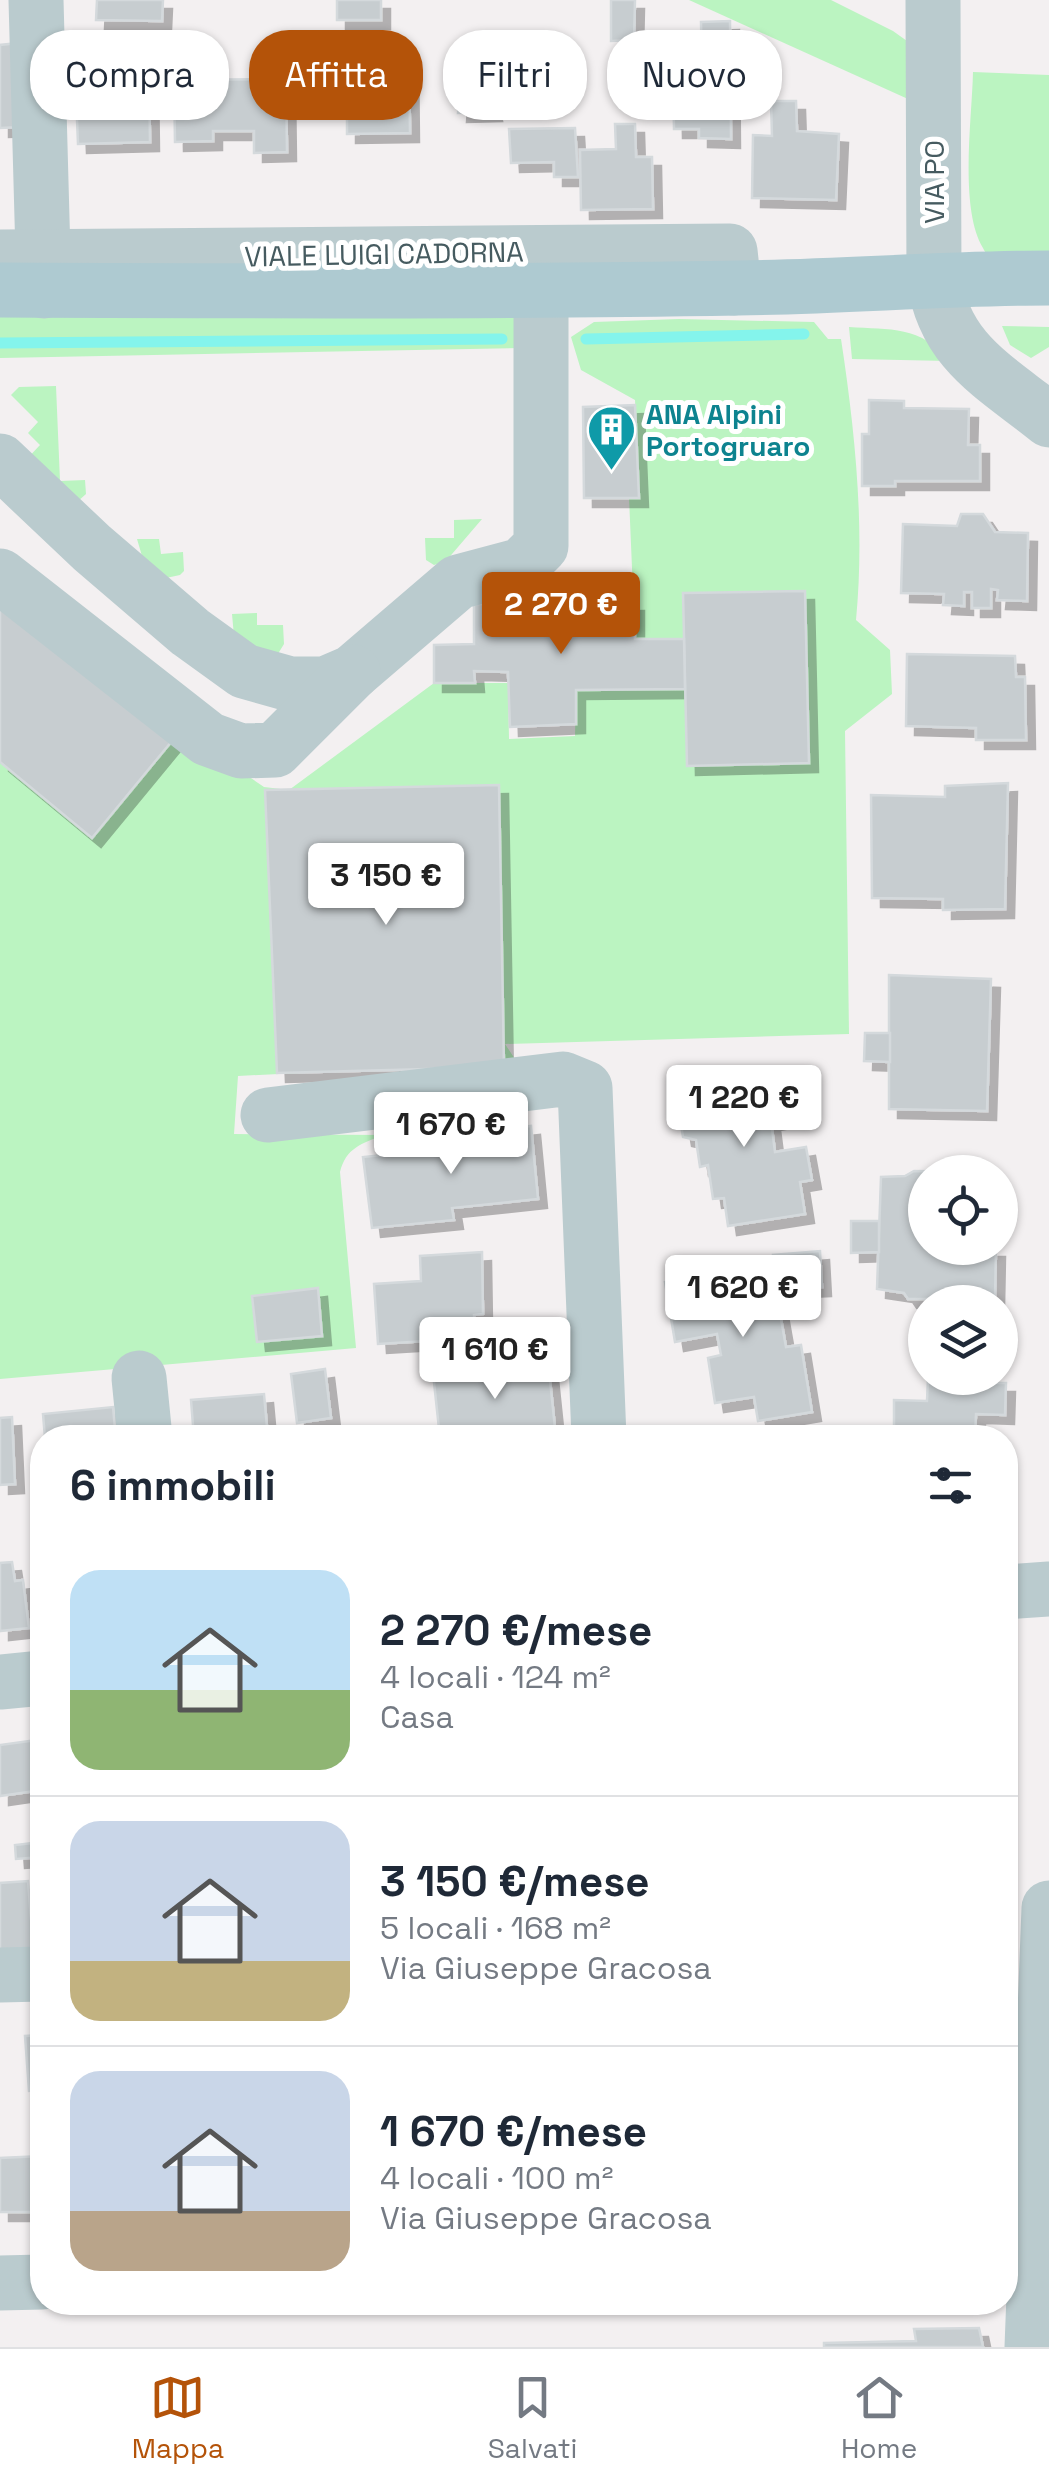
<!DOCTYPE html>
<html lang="it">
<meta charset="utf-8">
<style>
body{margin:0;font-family:"Space Grotesk",sans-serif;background:#f6f6f7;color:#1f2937;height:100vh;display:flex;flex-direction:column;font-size:38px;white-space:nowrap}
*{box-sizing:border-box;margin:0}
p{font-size:32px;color:#747a83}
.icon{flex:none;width:55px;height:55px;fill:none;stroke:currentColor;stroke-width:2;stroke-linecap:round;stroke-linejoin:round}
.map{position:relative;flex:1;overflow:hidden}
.sheet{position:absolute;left:30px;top:1425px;width:988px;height:890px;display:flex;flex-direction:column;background:#fff;border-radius:40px;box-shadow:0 2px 8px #0004}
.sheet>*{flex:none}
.guide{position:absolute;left:30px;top:30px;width:990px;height:90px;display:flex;gap:20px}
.tools{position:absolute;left:908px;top:1155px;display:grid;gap:20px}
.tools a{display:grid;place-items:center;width:110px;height:110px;border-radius:50%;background:#fff;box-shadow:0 2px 8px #0004;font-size:50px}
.price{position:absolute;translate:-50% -85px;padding:0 22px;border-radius:10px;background:#fff;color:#222;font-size:32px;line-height:65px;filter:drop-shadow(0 2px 5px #0008)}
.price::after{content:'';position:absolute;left:50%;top:60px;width:30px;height:22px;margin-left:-15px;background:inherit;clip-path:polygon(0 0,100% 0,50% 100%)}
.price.on{background:#b45309;color:#fff}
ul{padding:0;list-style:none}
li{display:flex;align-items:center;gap:30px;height:250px;padding:0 40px}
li+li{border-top:2px solid #e0e1e3}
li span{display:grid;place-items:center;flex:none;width:280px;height:200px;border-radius:30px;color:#555}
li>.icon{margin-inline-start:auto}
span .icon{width:120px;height:120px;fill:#fffc;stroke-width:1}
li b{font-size:42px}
h2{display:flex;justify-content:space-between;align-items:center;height:120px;padding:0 40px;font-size:42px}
.chip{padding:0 35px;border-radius:40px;background:#fff;box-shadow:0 2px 8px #0004;font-size:35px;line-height:90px}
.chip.on{background:#b45309;color:#fff}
.menu{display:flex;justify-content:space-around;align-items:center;height:140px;border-top:2px solid #e0e1e3;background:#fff;font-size:28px;color:#747a83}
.menu a{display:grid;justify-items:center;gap:5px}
.menu .on{color:#b45309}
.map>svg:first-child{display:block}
.green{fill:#bbf4c1}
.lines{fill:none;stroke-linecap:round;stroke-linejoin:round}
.stream{stroke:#84f4ec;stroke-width:11}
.building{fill:#c7cdd0;stroke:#d4d9dc;stroke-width:2.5;filter:url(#shadow)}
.minor{stroke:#bacbce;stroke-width:55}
.major{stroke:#aecad1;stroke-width:55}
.labels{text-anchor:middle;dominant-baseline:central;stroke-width:10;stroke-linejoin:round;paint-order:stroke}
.street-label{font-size:28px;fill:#465b60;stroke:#fff}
.culture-label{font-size:28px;font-weight:bold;fill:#0d838f;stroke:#fff;text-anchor:start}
</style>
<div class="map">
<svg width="1049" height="2347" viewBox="0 0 1049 2347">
<defs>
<filter id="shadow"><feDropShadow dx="9" dy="9" stdDeviation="0" flood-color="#0004"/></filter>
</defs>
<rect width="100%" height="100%" fill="#f3f0f1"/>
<g class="green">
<path d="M689,0H831L893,31L907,41L908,99Z"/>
<path d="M973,72L1049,75V263L999,265C994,260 986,255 983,248C959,208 972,119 973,72Z"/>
<path d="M0,309L521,315V348L0,358Z"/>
<path d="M679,319L814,322L828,339H841C855,431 865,526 856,620L890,650L892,694L845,731L849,1034L505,1044L517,1062L238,1076L234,1134L383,1135C361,1144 346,1148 340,1172L356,1348L0,1379V586L181,730L264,787L289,790L434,683H508L509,739L575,736L576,690L685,688L635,639L629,497H639L635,400L581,370L571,337L594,322Z"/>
<path d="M1002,326L1049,327V347L1031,358L1010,345Z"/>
<path d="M849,327C890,330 921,325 949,361L852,359Z"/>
<path d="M56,386L60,481L85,480L86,494L77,502L25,461L40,445L28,433L38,422L11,395L19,387Z"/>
<path d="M482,519L446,561L434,565L426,560L425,538H454V520Z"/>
<path d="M137,539H159L161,554L183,552L184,571L180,575L166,578L142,556Z"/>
<path d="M257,613V625H283L284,644L276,657L234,636L232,614Z"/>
</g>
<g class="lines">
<g class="stream">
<path d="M586,339L804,334"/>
<path d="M0,343L502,339"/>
</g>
</g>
<g class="building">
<path d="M97,0H163L162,21L96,20Z"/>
<rect x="337" y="0" width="44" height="20"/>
<path d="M611,0H635L634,40L611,41Z"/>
<path d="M730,21L731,139L699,138V129H674L673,81H702L701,22Z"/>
<rect x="740" y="41" width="16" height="32"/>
<path d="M19,43L23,127L0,128V45Z"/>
<path d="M347,46L409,48L410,133L347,134Z"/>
<path d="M149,69L150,142L78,144L75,70Z"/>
<path d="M516,72L515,101L491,103L493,112L458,113L461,75Z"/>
<path d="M286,79L287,152L254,153V131H213V141L175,142L174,80Z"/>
<path d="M771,101H796L797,131L839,134L836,200L752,198L753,135L772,136Z"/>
<path d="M615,124H635L636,157H652L653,209L581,210L580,150L616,149Z"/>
<path d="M575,128L578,177H554V162L511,163L509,129Z"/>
<path d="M869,400L904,401V408L969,409L968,445H980V481H895V486H862V434H869Z"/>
<path d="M635,405L639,498H584L583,407Z"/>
<path d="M961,514H983L995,532L1028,533L1027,601L997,600L998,590L991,589V608H972V592H964V606L943,605L944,594L901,593L903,524L957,526Z"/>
<path d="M0,586L181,730L92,838L0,762Z"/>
<path d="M805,591L809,763L687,766L683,593Z"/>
<path d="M635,602V639H684L685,689L576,690V724L510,727L508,672L474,671L475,683H434V645L474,644V604H533V611L571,610L572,603Z"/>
<path d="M907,654L1015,656L1016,677H1025L1026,740H976V728L906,726Z"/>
<path d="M1008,783L1005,909L943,910V899L872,898L871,795L945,797V786Z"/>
<path d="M499,785L504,1067L277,1073L265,790Z"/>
<path d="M889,975L991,979L987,1111L889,1109Z"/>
<path d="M865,1033H890V1062L864,1061Z"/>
<path d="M750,1077L752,1090L776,1086L782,1119L771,1121L775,1152L806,1147L812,1180L800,1182L805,1214L728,1226L724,1198L713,1199L708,1165L700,1167L696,1140L683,1137L675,1089Z"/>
<path d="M531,1126L538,1199L452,1208L454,1220L372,1228L363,1157L449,1148L448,1135Z"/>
<path d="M914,1171L998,1172H925V1248H996L995,1299H908L904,1293L877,1289L881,1177L905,1176Z"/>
<path d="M851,1221H879V1252L851,1253Z"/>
<path d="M820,1251L822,1287L776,1289L773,1255Z"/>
<path d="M482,1252L483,1314L474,1315L475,1338L378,1344L374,1284L421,1281L420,1256Z"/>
<path d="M750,1268L751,1278L773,1274L786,1347L801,1345L812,1412L758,1421L754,1397L715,1403L708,1358L721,1355L717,1334L675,1342L665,1282Z"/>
<path d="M318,1288L322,1336L257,1342L252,1296Z"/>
<path d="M548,1361L555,1428L537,1430L538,1438H440L433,1373Z"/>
<path d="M325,1369L331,1418L297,1423L291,1374Z"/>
<path d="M928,1378H996L995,1383H1006L1005,1415L976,1414L975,1438H894V1400L927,1401Z"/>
<path d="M264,1394L268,1438H194L191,1400Z"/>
<path d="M113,1407L115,1429L130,1428L131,1438H45L43,1414Z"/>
<path d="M12,1417L15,1484L0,1485V1418Z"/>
<path d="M12,1562L15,1581L23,1580L29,1628L0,1631V1563Z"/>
<path d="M37,1740L42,1790L0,1796V1745Z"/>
<path d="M42,1842V1857L16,1859L15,1845Z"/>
<path d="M28,1881L31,1919L42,1918V1952L0,1956V1883Z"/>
<path d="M42,2035V2090L29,2091L25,2036Z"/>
<path d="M42,2156V2212H0V2158Z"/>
<path d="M979,2328L983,2347H824V2343L916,2341L914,2329Z"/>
</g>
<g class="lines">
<g class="minor">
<path d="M36,0L44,291"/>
<path d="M933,0L934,278C944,352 996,377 1049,420"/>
<path d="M0,257L730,251L734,288"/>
<path d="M0,461L92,548L190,632L244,671L290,684H325L353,672L458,582L522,565L541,546V288"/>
<path d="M0,576L208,739L241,751L275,750L353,672"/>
<path d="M268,1115L563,1079L585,1088L599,1438"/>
<path d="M139,1378L145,1438"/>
<path d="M1005,1592L1049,1589"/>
<path d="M0,1682L42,1678"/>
<path d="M0,1975L42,1974"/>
<path d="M0,2283L42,2282"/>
<path d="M1032,2347L1049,1908"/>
</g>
<path class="major" d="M0,290C246,291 492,292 738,288C842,287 945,278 1049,278"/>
</g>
<defs>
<symbol id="building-pin" viewBox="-11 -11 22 30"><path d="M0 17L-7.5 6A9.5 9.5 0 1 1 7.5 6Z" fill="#0f9aa8" stroke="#fff"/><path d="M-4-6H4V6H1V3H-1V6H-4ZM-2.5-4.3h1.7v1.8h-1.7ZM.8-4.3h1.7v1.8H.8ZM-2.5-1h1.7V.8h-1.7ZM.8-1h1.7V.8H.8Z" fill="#fff"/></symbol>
</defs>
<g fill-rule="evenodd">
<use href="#building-pin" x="584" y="402" width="55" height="75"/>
</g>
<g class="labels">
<g class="street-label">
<text transform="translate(934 182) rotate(-90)">VIA PO</text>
<text transform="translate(384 254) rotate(-1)">VIALE LUIGI CADORNA</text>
</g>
<g class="culture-label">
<text x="646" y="414">ANA Alpini<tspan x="646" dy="32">Portogruaro</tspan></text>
</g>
</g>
</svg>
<div class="tools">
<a><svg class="icon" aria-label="locate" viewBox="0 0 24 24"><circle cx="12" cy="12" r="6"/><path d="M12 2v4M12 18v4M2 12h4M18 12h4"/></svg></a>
<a><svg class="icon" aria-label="layers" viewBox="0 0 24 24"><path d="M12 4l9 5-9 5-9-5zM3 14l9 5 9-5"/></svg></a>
</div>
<b class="price on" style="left:561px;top:657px">2 270 €</b>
<b class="price" style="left:386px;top:928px">3 150 €</b>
<b class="price" style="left:744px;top:1150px">1 220 €</b>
<b class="price" style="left:451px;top:1177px">1 670 €</b>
<b class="price" style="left:743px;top:1340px">1 620 €</b>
<b class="price" style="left:495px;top:1402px">1 610 €</b>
<div class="guide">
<a class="chip">Compra</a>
<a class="chip on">Affitta</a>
<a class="chip">Filtri</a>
<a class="chip">Nuovo</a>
</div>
<section class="sheet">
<h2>6 immobili<svg class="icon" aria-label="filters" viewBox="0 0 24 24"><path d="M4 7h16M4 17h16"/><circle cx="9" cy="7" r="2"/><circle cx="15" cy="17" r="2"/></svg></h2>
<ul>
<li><span style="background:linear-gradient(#bfe0f5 60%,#8fb573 0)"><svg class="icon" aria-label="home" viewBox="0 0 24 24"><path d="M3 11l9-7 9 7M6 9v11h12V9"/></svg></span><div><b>2 270 €/mese</b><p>4 locali · 124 m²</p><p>Casa</p></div></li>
<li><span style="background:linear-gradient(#c9d6e8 70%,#c2b280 0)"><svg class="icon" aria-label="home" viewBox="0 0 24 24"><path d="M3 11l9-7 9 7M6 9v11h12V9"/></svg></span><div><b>3 150 €/mese</b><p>5 locali · 168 m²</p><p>Via Giuseppe Gracosa</p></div></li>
<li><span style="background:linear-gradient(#c9d6e8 70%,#b9a48a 0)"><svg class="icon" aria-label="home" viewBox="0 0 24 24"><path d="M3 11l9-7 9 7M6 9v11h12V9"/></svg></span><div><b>1 670 €/mese</b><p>4 locali · 100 m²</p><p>Via Giuseppe Gracosa</p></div></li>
</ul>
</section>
</div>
<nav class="menu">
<a class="on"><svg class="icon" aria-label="map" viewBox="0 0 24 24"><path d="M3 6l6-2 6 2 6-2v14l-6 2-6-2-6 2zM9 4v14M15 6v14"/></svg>Mappa</a>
<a><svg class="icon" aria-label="saved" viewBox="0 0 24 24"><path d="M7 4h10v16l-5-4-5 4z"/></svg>Salvati</a>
<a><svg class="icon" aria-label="home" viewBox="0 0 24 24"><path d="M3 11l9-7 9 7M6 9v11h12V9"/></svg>Home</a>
</nav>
